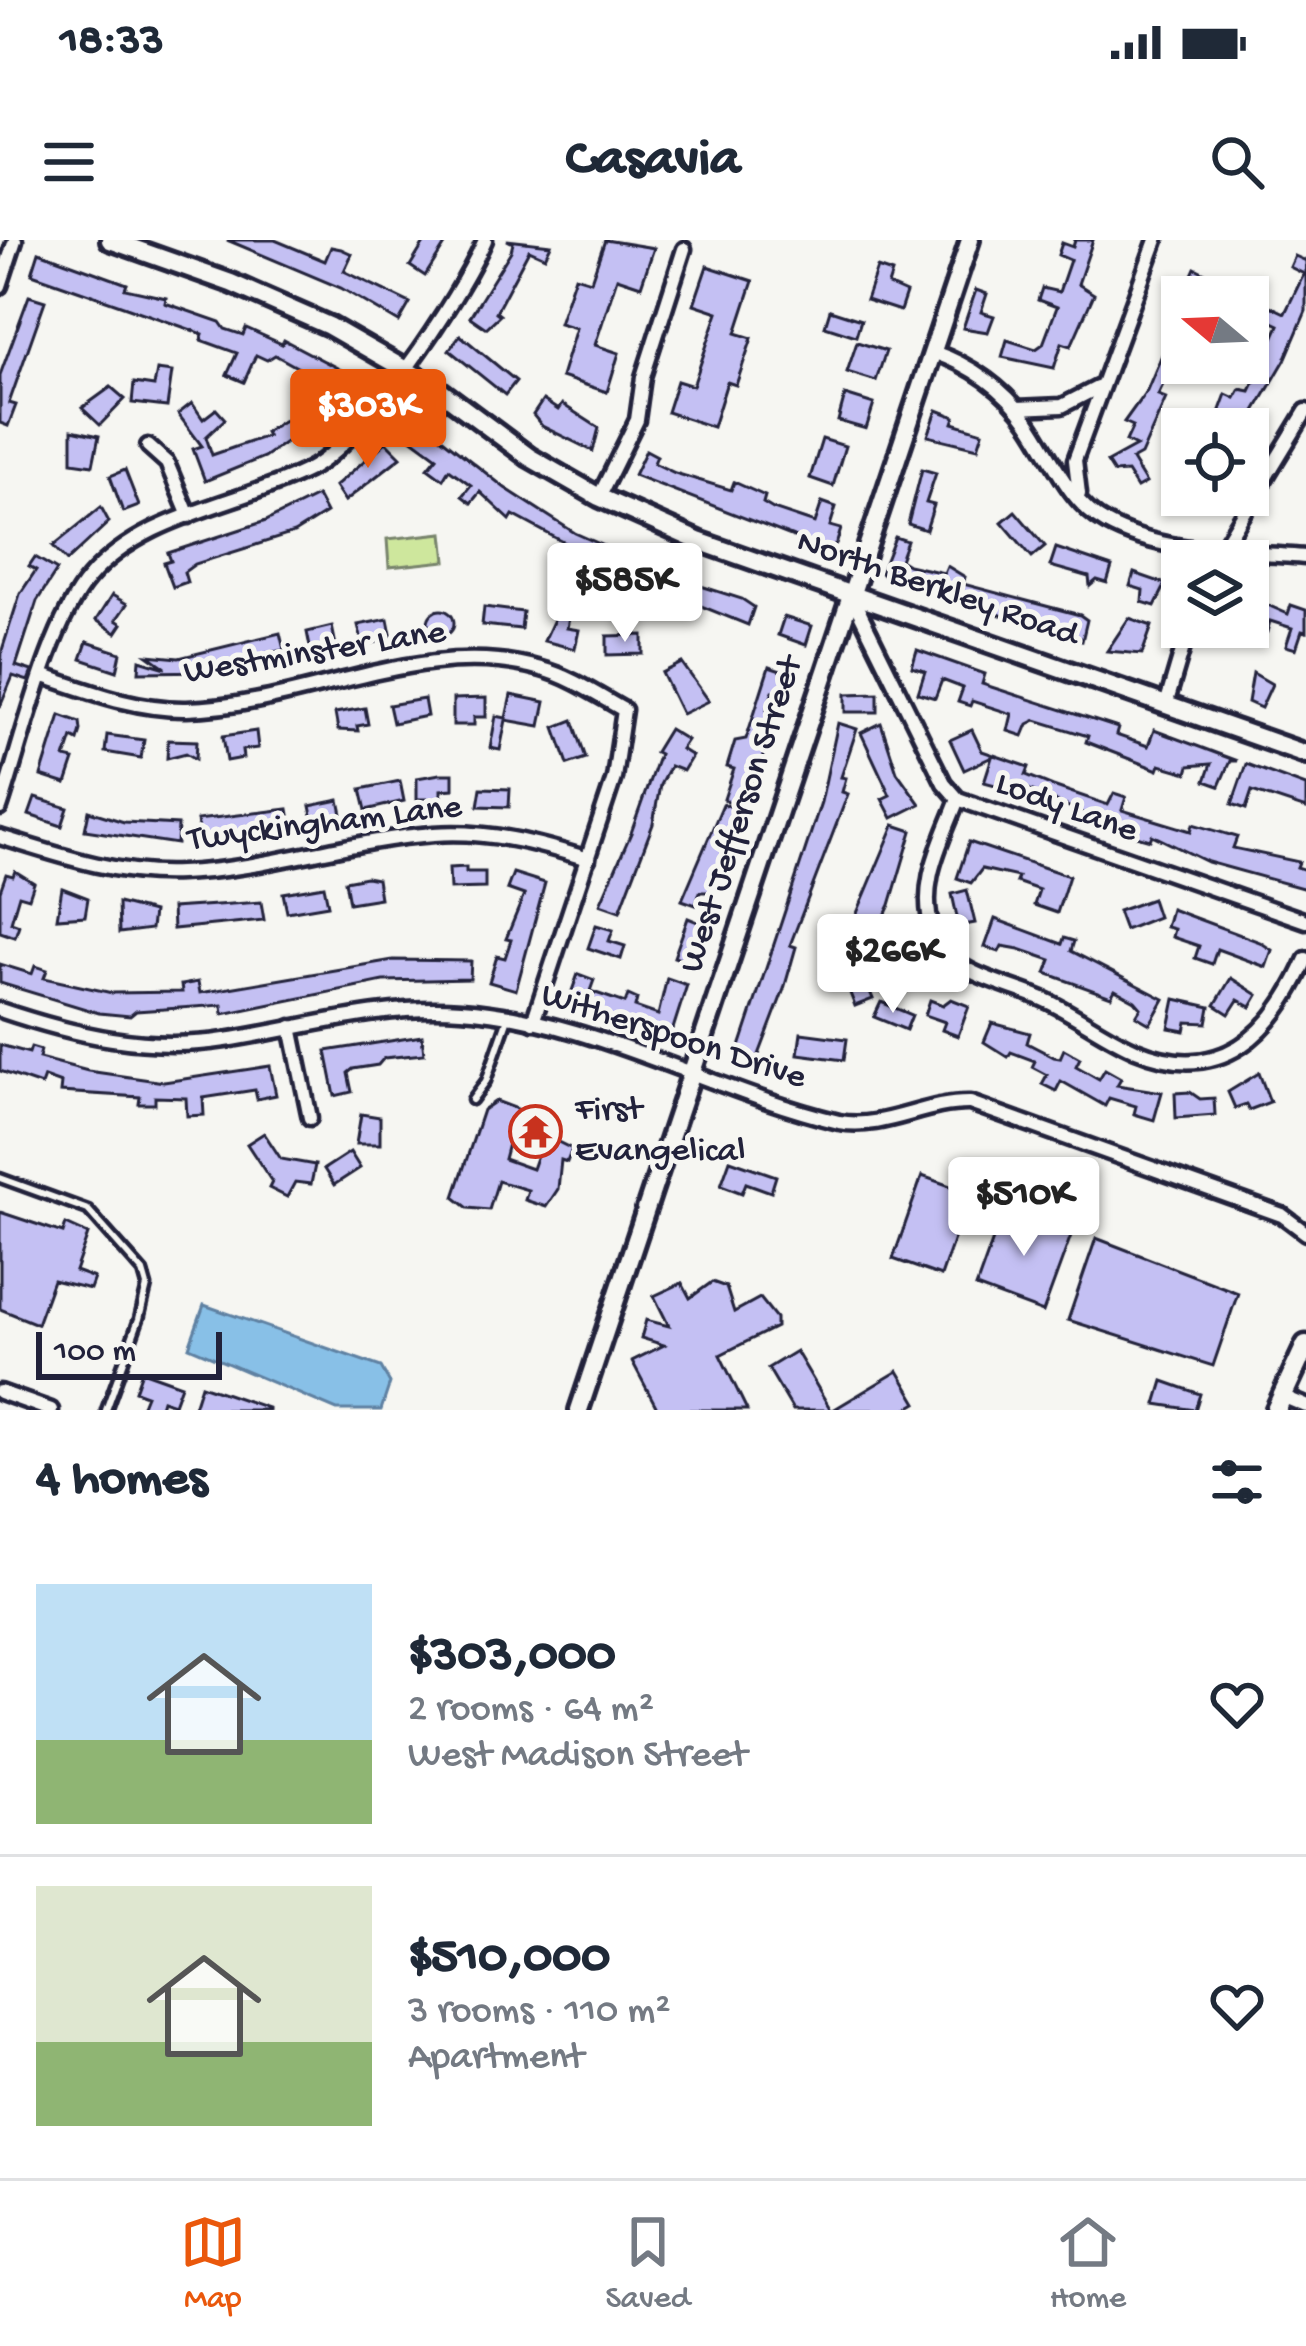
<!DOCTYPE html>
<meta charset="utf-8">
<style>
body{margin:0;font-family:"Gochi Hand",sans-serif;background:#f6f6f7;color:#1f2937;height:100vh;display:flex;flex-direction:column;font-size:45px;white-space:nowrap}
*{box-sizing:border-box;margin:0}
p{font-size:39px;color:#747a83}
.icon{flex:none;width:66px;height:66px;fill:none;stroke:currentColor;stroke-width:2;stroke-linecap:round;stroke-linejoin:round}
.map{position:relative;height:1170px;overflow:hidden}
.sheet{display:flex;flex-direction:column;background:#fff;flex:1}
.sheet>*{flex:none}
.needle{width:78px;rotate:289deg}
.buttons{position:absolute;left:1161px;top:36px;display:grid;gap:24px}
.buttons a{display:grid;place-items:center;width:108px;height:108px;border-radius:0px;background:#fff;box-shadow:0 3px 9px #0004;font-size:60px}
.scale{position:absolute;left:36px;bottom:30px;width:186px;box-sizing:border-box;padding-left:12px;border:6px solid #22223b;border-top:0;font-size:33px;line-height:42px;white-space:nowrap;color:#22223b;-webkit-text-stroke:9px #f6f6f2;paint-order:stroke}
.price{position:absolute;translate:-50% -102px;padding:0 27px;border-radius:12px;background:#fff;color:#222;font-size:39px;line-height:78px;filter:drop-shadow(0 3px 6px #0008)}
.price::after{content:'';position:absolute;left:50%;top:72px;width:36px;height:27px;margin-left:-18px;background:inherit;clip-path:polygon(0 0,100% 0,50% 100%)}
.price.current{background:#ea580c;color:#fff}
ul{padding:0;list-style:none}
li{display:flex;align-items:center;gap:36px;height:300px;padding:0 36px}
li+li{border-top:3px solid #e0e1e3}
li span{display:grid;place-items:center;flex:none;width:336px;height:240px;border-radius:0px;color:#555}
li>.icon{margin-inline-start:auto}
span .icon{width:144px;height:144px;fill:#fffc;stroke-width:1}
li b{font-size:51px}
h2{display:flex;justify-content:space-between;align-items:center;height:144px;padding:0 36px;font-size:51px}
.status{display:flex;justify-content:space-between;align-items:center;height:84px;padding:0 60px;background:#fff;direction:ltr}
.status svg{height:33px;fill:currentColor}
header{display:flex;justify-content:space-between;align-items:center;height:156px;padding:0 36px;background:#fff;font-size:54px;font-weight:700}
.tabs{display:flex;justify-content:space-around;align-items:center;height:168px;border-top:3px solid #e0e1e3;background:#fff;font-size:33px;color:#747a83}
.tabs a{display:grid;justify-items:center;gap:6px}
.tabs .current{color:#ea580c}
.map>svg:first-child{display:block}
.green{fill:#cee79d;stroke:#78846c;stroke-width:3}
.water{fill:#88c0e7;stroke:#5f81a2;stroke-width:3}
.building{fill:#c4c0f3;stroke:#22223b;stroke-width:3}
.lines{fill:none;stroke-linecap:round;stroke-linejoin:round}
.lane-casing{stroke:#22223b;stroke-width:15}
.street-casing{stroke:#22223b;stroke-width:21}
.secondary-casing{stroke:#22223b;stroke-width:26}
.primary-casing{stroke:#22223b;stroke-width:27}
.lane{stroke:#f6f6f2;stroke-width:6}
.street{stroke:#f6f6f2;stroke-width:12}
.secondary{stroke:#f6f6f2;stroke-width:16}
.primary{stroke:#f6f6f2;stroke-width:18}
.labels{text-anchor:middle;dominant-baseline:central;stroke-width:10;stroke-linejoin:round;paint-order:stroke}
.street-label{font-size:36px;fill:#22223b;stroke:#f6f6f2}
.poi-label{font-size:36px;fill:#22223b;stroke:#f6f6f2;text-anchor:start}
</style>
<div class="status"><b>18:33</b><svg viewBox="0 0 49 12"><path d="M0 12V9h3v3zM5 12V6h3v6zM10 12V3h3v9zM15 12V0h3v12zM26 1h20v11H26zM47 4h2v5h-2z"/></svg></div>
<header><svg class="icon" aria-label="menu" viewBox="0 0 24 24"><path d="M4 6h16M4 12h16M4 18h16"/></svg>Casavia<svg class="icon" aria-label="search" viewBox="0 0 24 24"><circle cx="10" cy="10" r="6"/><path d="M15 15l6 6"/></svg></header>
<div class="map">
<svg width="1306" height="1170" viewBox="0 0 1306 1170">
<rect width="100%" height="100%" fill="#f6f6f2"/>
<filter id="ink" filterUnits="userSpaceOnUse"><feTurbulence type="fractalNoise" baseFrequency=".00833" numOctaves="2"/><feDisplacementMap in="SourceGraphic" scale="24" xChannelSelector="R" yChannelSelector="G"/><feConvolveMatrix kernelMatrix="1 2 1 2 8 2 1 2 1" color-interpolation-filters="sRGB"/></filter>
<g filter="url(#ink)">
<path class="green" d="M443,293L446,321L389,327L387,299Z"/>
<path class="water" d="M204,1065L381,1127L390,1143L381,1170H337L189,1107Z"/>
<g class="building">
<path d="M227,0H275L325,21L331,7L341,9L352,14L344,31L410,63L399,82L341,48Z"/>
<path d="M426,0H448L425,36L410,26Z"/>
<path d="M507,0L551,5L545,17L529,10L496,72L500,75L486,88L470,77L511,11L513,3Z"/>
<path d="M605,0L654,8L641,46L617,38L595,105L619,113L607,152L561,137L576,88L559,83L575,36L591,41Z"/>
<path d="M1075,0H1093L1078,44L1094,54L1071,106L1062,103L1054,128L1002,117L1007,100L1036,109L1043,104L1057,67L1038,60L1042,48L1059,52L1070,20L1058,15L1062,3L1073,7Z"/>
<path d="M39,12L127,44L125,49L166,58L165,63L220,82L225,89L243,95L246,88L282,104L284,100L358,139L349,156L275,115L267,120L256,115L244,142L227,135L237,113L201,100L203,94L32,34Z"/>
<path d="M1295,16L1306,21V71L1285,120L1248,183L1233,176L1228,189H1213L1226,154L1235,158L1240,149L1250,151L1258,134L1247,129L1251,120L1264,118L1279,85L1264,78L1270,66L1285,73L1304,34L1290,27Z"/>
<path d="M707,26L753,41L736,93L752,98L736,145L727,142L713,187L667,172L677,141L693,146L718,72L694,64Z"/>
<path d="M877,28L892,33L888,45L906,53L900,71L866,60Z"/>
<path d="M1195,28L1217,39L1209,57L1186,48Z"/>
<path d="M976,50L987,54L981,72L994,76L988,92L963,88Z"/>
<path d="M29,56L45,61L9,163L16,165L8,186L0,183V135Z"/>
<path d="M830,70L861,80L856,96L825,86Z"/>
<path d="M1169,74L1182,80V133L1167,136L1158,155L1166,158L1141,215L1132,220L1146,243L1137,248L1127,232L1114,233L1107,222L1136,206L1126,201L1133,186L1124,182L1147,150L1169,98L1163,89Z"/>
<path d="M460,95L516,141L505,155L449,110Z"/>
<path d="M857,102L886,111L876,141L847,132Z"/>
<path d="M157,130L172,132L167,167L132,163L134,143L154,146Z"/>
<path d="M111,147L125,159L100,185L82,168Z"/>
<path d="M845,155L874,164L866,189L838,181Z"/>
<path d="M319,159L330,172L310,191L307,187L264,217L205,241L193,209L202,206L178,174L192,163L203,179L216,169L225,179L206,197L212,215L267,196L265,192L288,178L292,184Z"/>
<path d="M543,160L558,170L562,164L599,188L593,211L542,186L533,175Z"/>
<path d="M937,170L955,177L953,183L983,192L978,208L928,196Z"/>
<path d="M411,174L505,248L575,293L679,339L742,359L754,367L748,385L659,349L657,356L640,350L642,344L603,332L606,325L513,275L510,280L480,252L471,263L462,256L471,245L449,229L443,239L428,228L437,217L400,190Z"/>
<path d="M72,190L99,196L93,225L72,222Z"/>
<path d="M822,199L845,206L833,246L810,238Z"/>
<path d="M386,202L401,217L345,261L335,246Z"/>
<path d="M646,210L657,216L654,223L675,233L731,250L734,242L765,256L763,263L773,269L815,283L822,262L836,267L830,286L841,289L837,302L831,310L814,305L634,235Z"/>
<path d="M922,229L936,233L926,263L934,265L926,290L908,284Z"/>
<path d="M125,230L139,266L123,272L110,236Z"/>
<path d="M317,256L326,273L294,293L195,324L184,332L187,342L173,347L164,323L171,321L168,313L266,281Z"/>
<path d="M101,267L109,282L67,321L53,306Z"/>
<path d="M1015,271L1045,306L1032,317L1002,282Z"/>
<path d="M895,297L907,301L900,320L908,325L944,333L947,326L965,337L963,344L1080,375L1087,380L1082,401L885,338L881,333Z"/>
<path d="M1056,308L1112,327L1107,343L1097,340L1090,346L1089,337L1050,326Z"/>
<path d="M35,317L57,330L37,361L16,426L32,431L28,441L13,436L0,467L2,410L20,354L36,330L29,326Z"/>
<path d="M1134,333L1166,344L1155,366L1142,362L1143,350L1130,346Z"/>
<path d="M112,355L127,364L116,380L122,384L116,393L96,380Z"/>
<path d="M1254,359L1288,374L1291,365L1306,370V392L1302,391L1296,409L1286,406L1292,388L1270,381L1267,392L1248,380V361Z"/>
<path d="M484,367L523,372L521,389L482,385Z"/>
<circle cx="441" cy="383" r="13"/>
<path d="M556,375L569,378L567,388L579,390L575,409L544,401Z"/>
<path d="M784,377L812,386L806,405L778,395Z"/>
<path d="M1129,378L1152,386L1142,414L1107,411Z"/>
<path d="M388,379L392,399L363,405L358,385Z"/>
<path d="M332,386L336,406L311,412L307,392Z"/>
<path d="M280,393L284,410L225,421L217,431L139,432L140,420L166,428L148,415L179,418Z"/>
<path d="M643,395V414L607,415V396Z"/>
<path d="M87,402L121,413L117,431L81,419Z"/>
<path d="M917,410L985,434L982,444L1118,488L1116,495L1148,506L1154,490L1237,521H1230L1219,546L1205,541L1211,524L1189,526L1187,533L1160,525L1158,530L1086,502L1088,496L1036,480L1028,484L1023,496L1008,491L1012,474L972,461L970,466L958,462L963,448L942,440L935,458L918,453L925,431L912,427Z"/>
<path d="M682,423L709,461L682,474L662,433Z"/>
<path d="M769,427L787,433L780,453L773,451L767,469L775,472L761,523L740,569L724,559L734,529L727,527L735,501L746,499Z"/>
<path d="M1253,433L1272,444L1261,468L1248,462Z"/>
<path d="M878,453V472H846V454Z"/>
<path d="M511,455L545,462L540,486L506,480L500,510L490,508L496,476L506,478Z"/>
<path d="M486,458V477H474V485H453V459Z"/>
<path d="M424,459L427,476L393,483L389,465Z"/>
<path d="M365,468L368,484L357,486L358,491L338,490L335,473Z"/>
<path d="M60,475L80,482L81,490L78,500L72,497L65,518L74,520L66,544L41,536Z"/>
<path d="M573,480L586,518L568,524L555,487Z"/>
<path d="M838,483L857,489L841,537L846,538L842,552L848,554L790,705L796,707L784,749L754,828L735,822L821,562Z"/>
<path d="M881,483L897,532L920,564L892,578L882,559L890,555L861,493Z"/>
<path d="M669,489L687,500L681,509L692,516L683,531L670,526L660,545L653,584L620,671L600,664L631,593L659,514L655,512Z"/>
<path d="M972,490L982,511L1029,527L1026,535L1053,546L1108,565L1114,553L1126,557L1122,570L1191,591L1193,584L1237,597L1233,608L1299,622L1297,627L1306,630V649L1208,622L1152,595L1150,600L1133,595L1026,548L1025,553L984,542L992,517L964,530L950,500Z"/>
<path d="M256,491L258,508L242,510L243,518L227,521L223,496Z"/>
<path d="M107,495L144,500L141,518L105,512Z"/>
<path d="M168,500L197,501L196,519L186,513L167,518Z"/>
<path d="M1246,524L1306,546V569L1252,551L1246,569L1232,564Z"/>
<path d="M440,534H453V549L441,550V559H417V538Z"/>
<path d="M400,541L404,561L366,570L361,549Z"/>
<path d="M481,548L510,549L509,567L478,566Z"/>
<path d="M35,558L68,568L62,586L29,575Z"/>
<path d="M339,560L343,579L314,585L310,566Z"/>
<path d="M723,564L740,569L735,597L731,609L726,608L715,652H700L696,665L682,660Z"/>
<path d="M288,569L291,586L282,590L201,603L197,580Z"/>
<path d="M89,571L124,582L178,585L177,604L85,590Z"/>
<path d="M894,585L912,591L890,665L877,692L870,689L866,703L847,697Z"/>
<path d="M969,602L1069,636L1057,673L1034,665L1039,650L1016,642L1018,637L982,629L971,643L957,638Z"/>
<path d="M466,627V632H485V648L450,649L449,628Z"/>
<path d="M15,631L34,643L29,658L19,655L11,682L19,685L15,697L0,692V651L6,634L13,636Z"/>
<path d="M513,633L545,643L516,750L489,742L497,716L505,718L511,700L506,699L524,655L507,649Z"/>
<path d="M366,637L377,639L380,658L349,663L345,641Z"/>
<path d="M324,646L328,665L287,672L283,653Z"/>
<path d="M62,648L88,658L85,676L57,678Z"/>
<path d="M967,650L975,683L959,686L952,654Z"/>
<path d="M1152,659L1158,677L1125,690L1118,671Z"/>
<path d="M261,662L264,680L173,689L172,668Z"/>
<path d="M118,663L153,672L151,689L119,693Z"/>
<path d="M1171,669L1260,702L1272,710L1266,727L1217,709L1212,724L1195,718L1199,706L1172,697L1174,689L1166,687Z"/>
<path d="M688,678L708,686L695,724L674,717Z"/>
<path d="M995,679L1062,704L1064,698L1074,701L1071,711L1164,759L1150,784L1136,776L1141,768L1135,761L1115,750L1111,757L1046,733L1051,720L1019,709L1002,706L999,712L985,707Z"/>
<path d="M596,685L613,690L609,701L625,706L621,719L588,708Z"/>
<path d="M868,719L873,733L864,737L873,759L855,766L841,730Z"/>
<path d="M393,720L471,721L470,739L383,741L223,774L222,765L136,771L130,776L99,773L0,743V724L32,734L35,726L47,730L44,738L112,753L182,752L181,745L198,742L200,753Z"/>
<path d="M578,734L594,740L590,751L625,763L628,755L637,759L635,767L658,775L667,738L687,745L671,795L638,784L636,789L568,762Z"/>
<path d="M1231,738L1258,755L1251,767L1238,760L1229,774L1215,765Z"/>
<path d="M951,759L969,766L958,796L942,790L945,782L925,775L930,760L943,765Z"/>
<path d="M1175,759L1210,767L1207,783L1187,782L1185,791L1169,788Z"/>
<path d="M881,762L912,775L906,790L874,777Z"/>
<path d="M992,783L1030,793L1027,803L1054,817L1060,818L1064,809L1080,818L1076,826L1099,839L1105,829L1121,838L1117,845L1162,852L1154,880L1134,874L1136,866L1109,858L1105,866L1061,841L1056,851L1042,844L1047,835L1032,827L1035,821L1011,812L1008,817L984,802Z"/>
<path d="M801,793L847,799L844,820L798,814Z"/>
<path d="M422,796L424,814L384,818L378,825L353,829L348,833L352,852L335,856L326,811Z"/>
<path d="M0,805L29,813L31,807L41,810L39,818L88,831L164,842L270,826L276,855L257,859L255,850L203,858L204,875L187,876L186,858L155,857V864H139L140,857L60,852L61,843L44,837L41,845L0,831Z"/>
<path d="M1259,833L1270,862L1249,870L1246,864L1235,868L1228,852Z"/>
<path d="M1190,852L1200,859L1214,858L1215,875L1176,878L1175,853Z"/>
<path d="M496,861L517,869L504,919L532,929L544,895L572,909L567,922L561,920L558,949L546,967L525,960L528,950L498,941L489,970L468,968L454,957L483,870Z"/>
<path d="M361,874L380,877V904H356Z"/>
<path d="M264,893L281,919L315,925L311,944L295,942L287,957L269,948L272,942L247,904Z"/>
<path d="M350,912L360,928L334,945L324,929Z"/>
<path d="M730,920L776,936L771,952L746,943L742,953L721,945Z"/>
<path d="M922,936L970,953L941,1036L893,1019Z"/>
<path d="M1005,966L1073,990L1043,1072L976,1047Z"/>
<path d="M0,972L63,993L66,984L88,994L75,1031L94,1038L90,1049L53,1040L37,1084L0,1069Z"/>
<path d="M1096,998L1238,1053L1213,1126L1068,1080Z"/>
<path d="M712,1042L726,1047L734,1072L760,1058L776,1078V1087L720,1115L747,1170H658L632,1121L664,1105L641,1098L646,1080L669,1086L654,1056L682,1043L690,1058Z"/>
<path d="M796,1111L831,1170H793L768,1128Z"/>
<path d="M142,1131L181,1145L174,1164L162,1160L159,1170H140L146,1155L135,1151Z"/>
<path d="M898,1131L917,1163L905,1170H833Z"/>
<path d="M1163,1141L1200,1154L1195,1170L1156,1164Z"/>
<path d="M201,1145L268,1168V1170H193Z"/>
</g>
<g class="lines">
<defs>
<g id="lane">
<path d="M472,860L486,841L508,778"/>
<path d="M0,938L88,970L143,1032L147,1046L139,1079L106,1170"/>
</g>
<g id="street">
<path d="M0,46L15,0"/>
<path d="M933,112C971,125 1005,149 1028,182C1052,216 1068,262 1106,283C1163,315 1243,311 1306,317"/>
<path d="M1017,168L1062,166L1097,148"/>
<path d="M148,206L167,223L189,276"/>
<path d="M1079,254L1075,220L1156,0"/>
<path d="M599,257L637,180L643,137L684,9"/>
<path d="M1215,321L1306,171"/>
<path d="M851,355L944,543L958,559L1306,681"/>
<path d="M44,436C91,452 137,470 187,469C305,466 423,395 541,429C571,437 597,455 624,470L614,538L533,782"/>
<path d="M1166,465L1189,387"/>
<path d="M958,559C942,602 917,644 933,691C949,737 1008,742 1047,761C1077,775 1105,797 1136,810C1222,846 1274,792 1306,719"/>
<path d="M0,568C21,506 48,385 89,338C144,274 236,266 308,230C364,202 459,59 485,0"/>
<path d="M0,597C58,615 118,636 180,633C266,630 348,600 434,594C487,590 537,603 588,619"/>
<path d="M913,715L938,702"/>
<path d="M0,770C74,795 147,812 225,800C305,788 379,764 461,770C592,779 713,852 839,882C885,890 924,862 970,863L1282,975L1306,993"/>
<path d="M291,787L310,878"/>
<path d="M0,1152L51,1170"/>
<path d="M1282,1156L1306,1166"/>
</g>
<g id="secondary">
<path d="M110,0L231,43L329,86L432,145L529,217L599,257L698,301L1306,514"/>
<path d="M579,1170L970,0"/>
</g>
<path id="primary" d="M1276,1170L1306,1105"/>
</defs>
<use href="#lane" class="lane-casing"/>
<use href="#street" class="street-casing"/>
<use href="#secondary" class="secondary-casing"/>
<use href="#primary" class="primary-casing"/>
<use href="#lane" class="lane"/>
<use href="#street" class="street"/>
<use href="#secondary" class="secondary"/>
<use href="#primary" class="primary"/>
</g>
</g>
<defs>
<symbol id="temple-ring" viewBox="-11 -11 22 22"><circle r="9.5" fill="#f6f6f2" stroke="#c8321e" stroke-width="1.5"/><path d="M0-6L5-2H3V0L6.5 2.5H4V6H1.5V3h-3V6H-4V2.5H-6.5L-3 0V-2H-5Z" fill="#c8321e"/></symbol>
</defs>
<g fill-rule="evenodd">
<use href="#temple-ring" x="506" y="862" width="59" height="59"/>
</g>
<g class="labels">
<g class="street-label">
<text transform="translate(937 350) rotate(19)">North Berkley Road</text>
<text transform="translate(315 414) rotate(-9)">Westminster Lane</text>
<text transform="translate(1066 569) rotate(20)">Lody Lane</text>
<text transform="translate(743 575) rotate(-72)">West Jefferson Street</text>
<text transform="translate(325 585) rotate(-7)">Twyckingham Lane</text>
<text transform="translate(673 798) rotate(18)">Witherspoon Drive</text>
</g>
<g class="poi-label">
<text x="575" y="871">First<tspan x="575" dy="41">Evangelical</tspan></text>
</g>
</g>
</svg>
<div class="buttons">
<a><svg class="needle" viewBox="-14 -14 28 28"><path d="M0-13l5 13h-10z" fill="#e53935"/><path d="M0 13l5-13h-10z" fill="#747a83"/></svg></a>
<a><svg class="icon" aria-label="locate" viewBox="0 0 24 24"><circle cx="12" cy="12" r="6"/><path d="M12 2v4M12 18v4M2 12h4M18 12h4"/></svg></a>
<a><svg class="icon" aria-label="layers" viewBox="0 0 24 24"><path d="M12 4l9 5-9 5-9-5zM3 14l9 5 9-5"/></svg></a>
</div>
<div class="scale">100 m</div>
<b class="price current" style="left:368px;top:231px">$303K</b>
<b class="price" style="left:625px;top:405px">$585K</b>
<b class="price" style="left:893px;top:776px">$266K</b>
<b class="price" style="left:1024px;top:1019px">$510K</b>
</div>
<section class="sheet">
<h2>4 homes<svg class="icon" aria-label="filters" viewBox="0 0 24 24"><path d="M4 7h16M4 17h16"/><circle cx="9" cy="7" r="2"/><circle cx="15" cy="17" r="2"/></svg></h2>
<ul>
<li><span style="background:linear-gradient(#bfe0f5 65%,#8fb573 0)"><svg class="icon" aria-label="home" viewBox="0 0 24 24"><path d="M3 11l9-7 9 7M6 9v11h12V9"/></svg></span><div><b>$303,000</b><p>2 rooms · 64 m²</p><p>West Madison Street</p></div><svg class="icon" aria-label="heart" viewBox="0 0 24 24"><path d="M12 20l-8-8c-3-5 5-10 8-4 3-6 11-1 8 4z"/></svg></li>
<li><span style="background:linear-gradient(#dfe7d0 65%,#8fb573 0)"><svg class="icon" aria-label="home" viewBox="0 0 24 24"><path d="M3 11l9-7 9 7M6 9v11h12V9"/></svg></span><div><b>$510,000</b><p>3 rooms · 110 m²</p><p>Apartment</p></div><svg class="icon" aria-label="heart" viewBox="0 0 24 24"><path d="M12 20l-8-8c-3-5 5-10 8-4 3-6 11-1 8 4z"/></svg></li>
</ul>
</section>
<nav class="tabs">
<a class="current"><svg class="icon" aria-label="map" viewBox="0 0 24 24"><path d="M3 6l6-2 6 2 6-2v14l-6 2-6-2-6 2zM9 4v14M15 6v14"/></svg>Map</a>
<a><svg class="icon" aria-label="saved" viewBox="0 0 24 24"><path d="M7 4h10v16l-5-4-5 4z"/></svg>Saved</a>
<a><svg class="icon" aria-label="home" viewBox="0 0 24 24"><path d="M3 11l9-7 9 7M6 9v11h12V9"/></svg>Home</a>
</nav>
